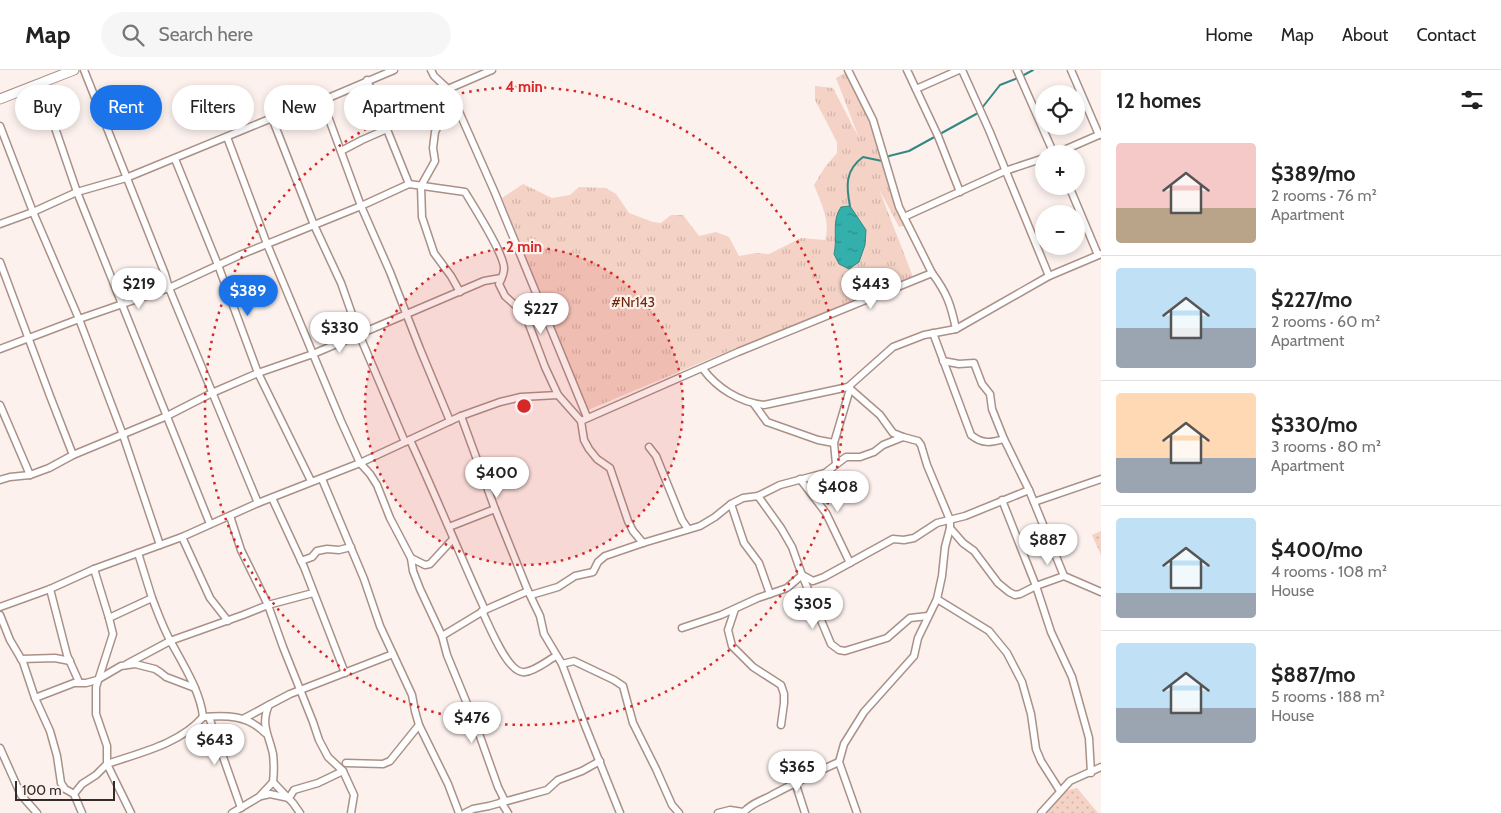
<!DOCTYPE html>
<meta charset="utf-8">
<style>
body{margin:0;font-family:Cabin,sans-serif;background:#f6f6f6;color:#222;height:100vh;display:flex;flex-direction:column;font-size:19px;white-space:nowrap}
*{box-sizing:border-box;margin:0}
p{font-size:16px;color:#767676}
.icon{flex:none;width:28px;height:28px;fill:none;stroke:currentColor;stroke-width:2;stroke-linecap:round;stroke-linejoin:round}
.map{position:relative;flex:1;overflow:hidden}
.sheet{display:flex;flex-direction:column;background:#fff;width:400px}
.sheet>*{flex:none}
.top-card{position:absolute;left:15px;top:15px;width:475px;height:45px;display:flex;gap:10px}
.fabs{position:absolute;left:1035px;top:15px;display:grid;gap:10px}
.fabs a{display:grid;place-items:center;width:50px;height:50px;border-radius:50%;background:#fff;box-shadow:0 2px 8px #0003;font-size:25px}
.scale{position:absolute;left:15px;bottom:12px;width:100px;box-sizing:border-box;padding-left:5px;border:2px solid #342a26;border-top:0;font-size:14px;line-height:18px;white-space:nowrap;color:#342a26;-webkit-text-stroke:4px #fcf1ed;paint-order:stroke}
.price{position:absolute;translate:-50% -42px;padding:0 11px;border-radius:18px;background:#fff;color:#222;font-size:16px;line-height:32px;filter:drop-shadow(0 1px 2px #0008)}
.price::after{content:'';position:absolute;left:50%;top:30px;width:15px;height:11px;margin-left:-8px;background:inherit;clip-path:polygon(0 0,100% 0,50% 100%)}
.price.current{background:#1a73e8;color:#fff}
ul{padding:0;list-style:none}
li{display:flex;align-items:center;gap:15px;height:125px;padding:0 15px}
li+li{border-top:1px solid #e0e0e0}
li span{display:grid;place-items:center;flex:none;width:140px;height:100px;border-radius:5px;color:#555}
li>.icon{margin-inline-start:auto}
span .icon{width:60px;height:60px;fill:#fffc;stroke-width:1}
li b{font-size:21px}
h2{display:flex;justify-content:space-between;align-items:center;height:60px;padding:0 15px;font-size:21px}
.pill{padding:0 18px;border-radius:22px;background:#fff;box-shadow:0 2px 8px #0003;font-size:18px;line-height:45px}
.pill.current{background:#1a73e8;color:#fff}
header{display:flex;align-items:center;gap:30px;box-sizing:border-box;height:70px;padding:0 25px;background:#fff;border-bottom:1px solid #e0e0e0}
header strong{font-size:24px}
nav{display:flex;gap:28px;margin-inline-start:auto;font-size:18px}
.search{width:350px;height:45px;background:#f6f6f6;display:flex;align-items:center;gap:12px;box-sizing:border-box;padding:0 18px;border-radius:28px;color:#767676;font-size:19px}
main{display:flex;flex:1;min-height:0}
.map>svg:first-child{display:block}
.grass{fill:url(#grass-dots)}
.park{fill:url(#park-tufts)}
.water{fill:url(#water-ripples);stroke:#338883}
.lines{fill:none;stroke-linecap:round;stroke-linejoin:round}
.stream{stroke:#338883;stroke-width:2}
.street-casing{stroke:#aa9188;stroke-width:9}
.secondary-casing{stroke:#aa9188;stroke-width:11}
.street{stroke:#fff;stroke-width:6}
.secondary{stroke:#fff;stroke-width:9}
.ring{fill:none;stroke:#d62828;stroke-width:2.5;stroke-dasharray:2.5 5}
.labels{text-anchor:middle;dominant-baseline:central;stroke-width:4.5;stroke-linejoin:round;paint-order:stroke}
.park-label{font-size:14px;fill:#6e2804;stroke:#fcf1ed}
.centre{fill:#d62828;stroke:#fcf1ed;stroke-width:2.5}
.ring-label{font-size:15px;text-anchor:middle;font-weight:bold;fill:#d62828;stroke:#fcf1ed;stroke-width:4.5;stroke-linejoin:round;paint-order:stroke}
</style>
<header>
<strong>Map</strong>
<div class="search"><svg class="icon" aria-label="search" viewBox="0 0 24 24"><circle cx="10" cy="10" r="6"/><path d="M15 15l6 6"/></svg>Search here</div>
<nav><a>Home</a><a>Map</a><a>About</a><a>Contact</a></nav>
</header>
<main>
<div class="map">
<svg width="1101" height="743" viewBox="0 0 1101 743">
<defs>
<pattern id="grass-dots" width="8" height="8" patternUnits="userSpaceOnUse" patternTransform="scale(1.25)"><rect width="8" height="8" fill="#f4d2c5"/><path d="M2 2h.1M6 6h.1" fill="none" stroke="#d2b4a9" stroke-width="1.8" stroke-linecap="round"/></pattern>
<pattern id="park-tufts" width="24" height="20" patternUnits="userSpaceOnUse" patternTransform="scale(1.25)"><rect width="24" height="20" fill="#f4d2c5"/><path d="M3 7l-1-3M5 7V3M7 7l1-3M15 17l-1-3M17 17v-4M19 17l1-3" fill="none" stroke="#d2b4a9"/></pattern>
<pattern id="water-ripples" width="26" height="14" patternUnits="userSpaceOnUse" patternTransform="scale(1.25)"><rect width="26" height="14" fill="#33b0ab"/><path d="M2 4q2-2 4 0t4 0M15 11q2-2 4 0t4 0" fill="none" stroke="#2c8f8b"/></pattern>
</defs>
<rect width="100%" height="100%" fill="#fcf1ed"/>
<g class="grass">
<path d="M1101,461V485L1092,465Z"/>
<path d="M1077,718L1098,743H1101H1041L1060,722Z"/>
</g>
<path class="park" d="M845,3L860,30L875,67L905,155L899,157L879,119L913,207L731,280L588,340L502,128L523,114L552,128L570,125L579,117L606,118L616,124L629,143L653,152L661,153L671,145H683L699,166L716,162L729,167L739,186L757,183L769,184L801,168L825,170C831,152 821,133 814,115L825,97L837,83V72L815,30V16L833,18L859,68L836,8Z"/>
<path class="water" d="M850,136L866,160L865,175L859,192L849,199L839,194L834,184C838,168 831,151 841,137Z"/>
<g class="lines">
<g class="stream">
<path d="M1022,6L1033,0"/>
<path d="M887,89L889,86L909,81L978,43L1000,15L1018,8"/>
<path d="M850,136C846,116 845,100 863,87L882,91"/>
</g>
<defs>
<g id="street">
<path d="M84,0L165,204L169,218L258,433"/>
<path d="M431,0L434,6L448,19L457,37L495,123L587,347"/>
<path d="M907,0L938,66L960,122"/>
<path d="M962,0L989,60L1049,206"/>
<path d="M1017,0L1054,84"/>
<path d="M1071,0L1099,65"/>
<path d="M367,10L409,114"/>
<path d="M40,14L77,122L210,454"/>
<path d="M916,19L959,0"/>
<path d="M322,30L361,136L390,202L420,279L450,351"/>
<path d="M272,48L314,155L341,213L359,264L405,372"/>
<path d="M0,56L33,142L79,249L123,365L160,475"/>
<path d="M227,67L267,174L341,351L360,393L370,404L377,415L390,448L411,488L413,501L420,519L442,566L447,585L477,658L498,717L505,731"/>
<path d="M341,81L362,70L387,59"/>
<path d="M1055,84L1101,64"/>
<path d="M175,89L218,195L258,303L311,411"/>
<path d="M1069,116L1098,185"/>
<path d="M904,147L1005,101L1044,88"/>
<path d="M0,154L33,142L77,122L126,108L272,48L300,40L394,0"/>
<path d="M0,192L50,326L73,385"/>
<path d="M932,203C947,223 951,235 956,259"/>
<path d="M460,222L451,206L434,183L422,147L421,116L435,91L433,78L435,62L442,48L448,19L492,0"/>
<path d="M933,263L971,365C982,374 991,373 1004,369L1029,420"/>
<path d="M0,279L79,249L169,218L240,185L361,136L409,114L465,122C474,137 505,185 504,199C504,204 501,210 499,214L505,226L525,244L545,297L558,325L581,351L584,370L589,379L597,389L610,398L628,451L633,461L643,473L700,456L715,447L731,434L743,428L758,426L780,415L825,403L846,387H860L874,382L883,375L903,367"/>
<path d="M943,291L959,294L974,293L982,314L990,324L992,339L1004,369"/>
<path d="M703,299C717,318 739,332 764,335L848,317L893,277L924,265L956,259L1049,206L1101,184"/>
<path d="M848,317L880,345L893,363L903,367L918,371L921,375L927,395L950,450V458L945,477L942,506L937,529L918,568L914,586L864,642L844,674L839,692L857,743"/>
<path d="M754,334L767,352L818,370L834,373"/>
<path d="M0,335L30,405"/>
<path d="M461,346L495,439"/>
<path d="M581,351L738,282L932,203L899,137L873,50L848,0"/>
<path d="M410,370C436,426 459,483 485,540"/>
<path d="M649,377L656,386L682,450L688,459"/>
<path d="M836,394L834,373L850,319"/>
<path d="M800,409L826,443L850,493"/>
<path d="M0,410L10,407L30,405L49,398L73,385L167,346L212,323L258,303L313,284L484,211L501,208"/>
<path d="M758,426L781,458L792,477L802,505L831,574L839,580L845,581L887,568L910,548L928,546"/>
<path d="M272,428L304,497L345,603"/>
<path d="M1002,430L1036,516L1064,506"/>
<path d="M1034,432L1101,409"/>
<path d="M731,434L744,473L759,493L770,524"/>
<path d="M230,446L241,480L268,535L283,577L313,652L319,670L328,687L343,701L354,725L351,743"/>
<path d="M950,458L963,473L974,481L998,513L1009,522L1015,525L1020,524L1036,516L1051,562L1072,607L1089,668L1091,703"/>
<path d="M182,467L210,528L228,551"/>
<path d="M411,488L425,495L430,494L453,469"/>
<path d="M301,491L312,487L317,481L327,479L339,480L351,477"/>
<path d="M94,499L109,548"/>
<path d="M50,519L67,585L79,612"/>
<path d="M528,521L540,546L544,564L562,594L584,653L620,743"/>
<path d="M531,525L558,517L575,506L593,502L598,492L605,486L643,473"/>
<path d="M152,528C158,543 163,558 171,572C183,594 201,623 203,647C226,645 248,645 265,663"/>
<path d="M937,529L989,561L1007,583L1022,612L1031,644L1036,679L1041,691L1060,721"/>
<path d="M0,537L50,519L94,499L182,467L258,433L360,393L461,346L500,332L521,327L558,325"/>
<path d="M735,539L728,560L732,576L753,597L781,615L784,624V633L781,655"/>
<path d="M482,541C489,555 508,605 525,602C535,601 547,591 556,586"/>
<path d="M0,545L10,570L23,592L35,628"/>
<path d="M682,558L721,545L758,528L787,518L802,505L813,511L824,507L893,469L904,470L914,468L937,453L965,446L1029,420L1064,506L1101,522"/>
<path d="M442,566L485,540L528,521L495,439L449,457"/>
<path d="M393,584L412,625L415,641L419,655L448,714L459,743"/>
<path d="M21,589L55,588L70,591"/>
<path d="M127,594L170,571L243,545L268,535L313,523"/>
<path d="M562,594L574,591L614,610L623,616L633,653L656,699L672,735L679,743"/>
<path d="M209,647L241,738"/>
<path d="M243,649L269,635"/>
<path d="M0,678L21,725L37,743"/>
<path d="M346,693L383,694L390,691L419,655"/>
<path d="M273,712L293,733L300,743"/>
<path d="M795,712L805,743"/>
<path d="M74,724L65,719L61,713L57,686L50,661L35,628L74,613H86L97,610L121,596L135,594L155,599L161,603L166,607L195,618"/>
<path d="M261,726L270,724L289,728L294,720L318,713L343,701"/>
<path d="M501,732L508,743"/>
<path d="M82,743L74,724L82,714L96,705L107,694V676L96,644V617L113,564L109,548L152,528L138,483"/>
<path d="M131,743L107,694C139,683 180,674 203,647"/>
<path d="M232,743L259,727L273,712C274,703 274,693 273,684C269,665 260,655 269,635L290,624L393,584L380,556L364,509L322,409"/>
<path d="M465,743L473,739L489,736L547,720L558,710L582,701L600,691"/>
<path d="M718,743L730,740L743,742"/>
<path d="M743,743C751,733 762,731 772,725C795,713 816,702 839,692"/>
<path d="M1041,743L1070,711L1101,697"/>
</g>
<path id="secondary" d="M0,29L74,0"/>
</defs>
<use href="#street" class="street-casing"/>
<use href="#secondary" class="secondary-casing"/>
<use href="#street" class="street"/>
<use href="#secondary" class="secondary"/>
</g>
<circle cx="524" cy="336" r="159" fill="#d62828" fill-opacity=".12"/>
<g class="ring">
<circle cx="524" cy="336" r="159"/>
<circle cx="524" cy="336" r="319"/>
</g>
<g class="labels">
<g class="park-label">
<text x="633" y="232">#Nr143</text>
</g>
</g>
<circle cx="524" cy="336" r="8" class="centre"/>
<g class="ring-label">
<text x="524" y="22">4 min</text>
<text x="524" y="182">2 min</text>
</g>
</svg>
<div class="fabs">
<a><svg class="icon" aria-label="locate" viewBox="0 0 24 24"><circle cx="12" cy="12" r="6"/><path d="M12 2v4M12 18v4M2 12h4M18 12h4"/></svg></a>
<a>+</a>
<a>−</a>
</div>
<div class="scale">100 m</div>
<b class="price" style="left:139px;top:240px">$219</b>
<b class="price" style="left:871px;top:240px">$443</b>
<b class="price current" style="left:248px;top:247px">$389</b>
<b class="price" style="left:541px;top:265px">$227</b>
<b class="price" style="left:340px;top:284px">$330</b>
<b class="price" style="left:497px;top:429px">$400</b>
<b class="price" style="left:838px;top:443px">$408</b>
<b class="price" style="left:1048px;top:496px">$887</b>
<b class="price" style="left:813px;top:560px">$305</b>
<b class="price" style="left:472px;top:674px">$476</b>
<b class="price" style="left:215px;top:696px">$643</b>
<b class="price" style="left:797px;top:723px">$365</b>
<div class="top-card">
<a class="pill">Buy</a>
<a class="pill current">Rent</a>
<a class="pill">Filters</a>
<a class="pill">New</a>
<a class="pill">Apartment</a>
</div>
</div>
<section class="sheet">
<h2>12 homes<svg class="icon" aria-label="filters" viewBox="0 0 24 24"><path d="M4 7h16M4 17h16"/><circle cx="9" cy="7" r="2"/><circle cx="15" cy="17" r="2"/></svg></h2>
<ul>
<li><span style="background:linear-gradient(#f6c9c9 65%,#b9a48a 0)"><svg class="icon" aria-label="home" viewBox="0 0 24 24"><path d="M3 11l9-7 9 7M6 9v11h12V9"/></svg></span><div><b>$389/mo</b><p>2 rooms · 76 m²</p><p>Apartment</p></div></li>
<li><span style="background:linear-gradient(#bfe0f5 60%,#9aa5b1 0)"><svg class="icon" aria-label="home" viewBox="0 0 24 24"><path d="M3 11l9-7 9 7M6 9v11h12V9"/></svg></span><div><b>$227/mo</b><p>2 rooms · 60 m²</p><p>Apartment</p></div></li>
<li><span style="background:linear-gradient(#ffd9b3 65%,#9aa5b1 0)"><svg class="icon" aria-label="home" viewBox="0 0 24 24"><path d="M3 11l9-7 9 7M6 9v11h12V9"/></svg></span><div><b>$330/mo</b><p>3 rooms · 80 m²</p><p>Apartment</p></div></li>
<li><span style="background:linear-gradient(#bfe0f5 75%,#9aa5b1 0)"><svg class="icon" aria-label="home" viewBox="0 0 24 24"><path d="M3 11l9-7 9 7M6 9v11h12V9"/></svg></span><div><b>$400/mo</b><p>4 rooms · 108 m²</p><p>House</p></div></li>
<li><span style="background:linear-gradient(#bfe0f5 65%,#9aa5b1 0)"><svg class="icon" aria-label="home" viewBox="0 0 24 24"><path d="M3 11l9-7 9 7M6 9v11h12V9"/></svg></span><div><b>$887/mo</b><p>5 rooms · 188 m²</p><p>House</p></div></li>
</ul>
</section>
</main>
